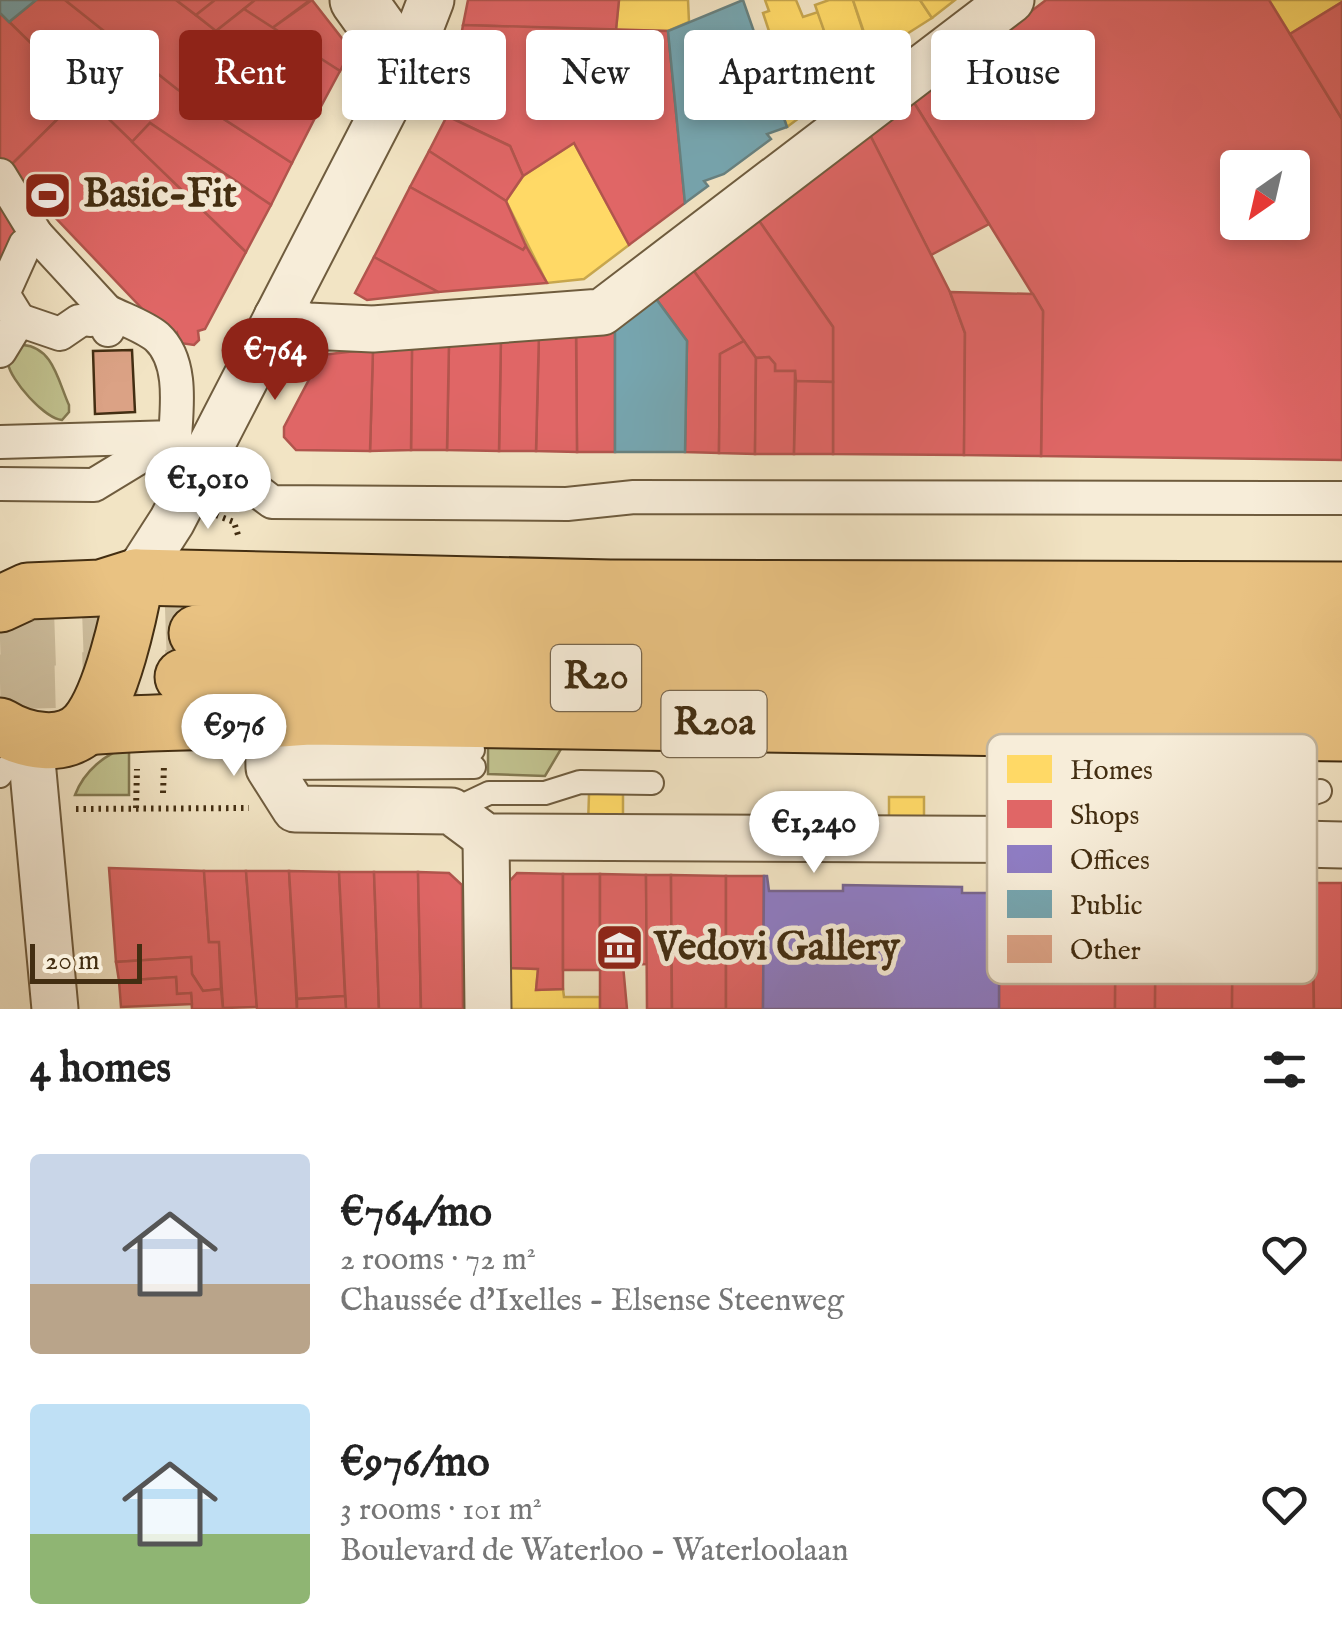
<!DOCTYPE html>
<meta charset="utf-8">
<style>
body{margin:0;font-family:"IM FELL English",serif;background:#f2f2f2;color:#222;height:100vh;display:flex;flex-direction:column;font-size:38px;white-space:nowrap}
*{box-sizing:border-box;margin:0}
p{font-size:32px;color:#767676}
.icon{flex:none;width:55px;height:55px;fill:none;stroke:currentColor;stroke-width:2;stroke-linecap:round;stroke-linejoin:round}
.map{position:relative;height:1009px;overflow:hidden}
.side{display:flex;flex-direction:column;background:#fff;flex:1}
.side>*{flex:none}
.top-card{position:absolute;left:30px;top:30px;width:1282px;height:90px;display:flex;gap:20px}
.needle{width:65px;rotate:214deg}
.tools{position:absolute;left:1220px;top:150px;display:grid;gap:20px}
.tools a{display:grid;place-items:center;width:90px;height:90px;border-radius:10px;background:#fff;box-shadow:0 5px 15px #0003;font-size:50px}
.scale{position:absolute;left:30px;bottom:25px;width:112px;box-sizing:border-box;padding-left:10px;border:5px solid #432e12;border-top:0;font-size:28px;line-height:35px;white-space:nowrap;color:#432e12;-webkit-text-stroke:8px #f7edd9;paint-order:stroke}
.price{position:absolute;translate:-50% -85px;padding:0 22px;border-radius:35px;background:#fff;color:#222;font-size:32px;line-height:65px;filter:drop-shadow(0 2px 5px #0008)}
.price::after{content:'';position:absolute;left:50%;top:60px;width:30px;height:22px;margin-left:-15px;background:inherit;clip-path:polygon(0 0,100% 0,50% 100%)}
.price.on{background:#8f2418;color:#fff}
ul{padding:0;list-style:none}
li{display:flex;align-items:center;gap:30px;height:250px;padding:0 30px}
li span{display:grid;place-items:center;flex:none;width:280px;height:200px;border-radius:10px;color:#555}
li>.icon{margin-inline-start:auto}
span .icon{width:120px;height:120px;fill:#fffc;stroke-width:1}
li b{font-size:42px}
h2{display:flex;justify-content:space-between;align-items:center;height:120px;padding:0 30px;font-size:42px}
.pill{padding:0 35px;border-radius:10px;background:#fff;box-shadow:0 5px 15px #0003;font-size:35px;line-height:90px}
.pill.on{background:#8f2418;color:#fff}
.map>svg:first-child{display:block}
.green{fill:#c1c28f;stroke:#827850;stroke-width:2.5}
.homes{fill:#ffd966;stroke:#c7a64d;stroke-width:2.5}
.shops{fill:#e06666;stroke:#b1554d;stroke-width:2.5;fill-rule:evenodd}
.offices{fill:#8e7cc3;stroke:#78658e;stroke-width:2.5}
.public{fill:#76a5af;stroke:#678180;stroke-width:2.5}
.building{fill:#dba285;stroke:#432e12;stroke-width:2.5}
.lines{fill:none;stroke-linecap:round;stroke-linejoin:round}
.trunk-tunnel{stroke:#cfc0a0;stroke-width:55;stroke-dasharray:55 28;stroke-linecap:butt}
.service-casing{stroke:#6f5c3e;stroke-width:26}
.pedestrian-casing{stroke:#6f5c3e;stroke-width:36}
.minor-casing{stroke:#6f5c3e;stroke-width:49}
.tertiary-casing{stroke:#6f5c3e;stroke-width:59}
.primary-casing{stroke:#432e12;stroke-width:59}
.trunk-casing{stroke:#432e12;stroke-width:59}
.path{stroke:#432e12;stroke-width:6;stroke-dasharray:2.5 5;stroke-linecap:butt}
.service{stroke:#f7edd9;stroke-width:22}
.pedestrian{stroke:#f7edd9;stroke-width:32}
.minor{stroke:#f7edd9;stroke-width:45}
.tertiary{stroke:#f7edd9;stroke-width:55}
.primary{stroke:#e9c282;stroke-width:55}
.trunk{stroke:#e9c282;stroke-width:55}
.labels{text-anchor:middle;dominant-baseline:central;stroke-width:10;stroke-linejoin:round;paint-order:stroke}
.shield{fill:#f7edd9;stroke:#79674e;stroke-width:2.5}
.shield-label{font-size:38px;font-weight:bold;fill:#432e12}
.poi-label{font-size:40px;font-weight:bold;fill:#432e12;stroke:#f7edd9;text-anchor:start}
.key{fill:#f7edd9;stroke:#c1b49d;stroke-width:2.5}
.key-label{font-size:28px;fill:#432e12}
</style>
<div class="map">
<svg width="1342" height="1009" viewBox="0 0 1342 1009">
<rect width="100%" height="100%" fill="#f2e4c4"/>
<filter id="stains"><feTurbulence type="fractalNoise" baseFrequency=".002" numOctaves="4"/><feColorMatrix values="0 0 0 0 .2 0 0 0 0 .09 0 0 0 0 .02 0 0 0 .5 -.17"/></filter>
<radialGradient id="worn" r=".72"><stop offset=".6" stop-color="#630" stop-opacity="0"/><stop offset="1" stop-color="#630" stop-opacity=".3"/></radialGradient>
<g class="green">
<path d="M23,345C53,347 58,381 69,405V412L62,420C45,419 10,380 8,363L18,347Z"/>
<path d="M488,743L564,744L545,776L488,774Z"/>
<path d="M129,746V795H75C84,771 105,754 129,746Z"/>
</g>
<g class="homes">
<path d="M619,0H688L689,22L668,31L616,30Z"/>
<path d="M765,0H796L803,17L818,12L843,85L787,127L757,39L770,34L763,13L769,11Z"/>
<path d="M829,0H853L873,62L843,85L815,5Z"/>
<path d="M853,0H920L932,18L872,56Z"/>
<path d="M920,0H955L932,18Z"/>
<path d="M1269,0H1342V2L1290,34Z"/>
<path d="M574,143L629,245L584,279L547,283L506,201L523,176Z"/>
<path d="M589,794H623V815L588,825Z"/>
<path d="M889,797H924V819L889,828Z"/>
<path d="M506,968L538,969L536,990L563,989L564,997H600V1009H506Z"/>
</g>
<g class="shops">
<path d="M36,0H65L177,89L292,163L271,205L150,123L132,142L9,22Z"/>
<path d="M65,0H176L319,110L292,163L177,89Z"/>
<path d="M176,0H215L196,15Z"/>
<path d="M215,0H255L216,31L196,15Z"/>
<path d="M255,0H310L271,29L244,9Z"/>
<path d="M312,0L351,50L340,71L271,29Z"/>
<path d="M468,0H619L616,30L463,25Z"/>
<path d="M1046,0H1269L1342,119V460L1041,456L1043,311L913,101ZM1238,168H1292V222H1238Z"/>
<path d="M1342,2V119L1290,34Z"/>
<path d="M244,9L340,71L319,110L216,31Z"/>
<path d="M0,13L83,94L8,168L0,160Z"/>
<path d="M463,25L668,31L685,203L629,245L574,143L523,176L510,146L447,116Z"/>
<path d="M83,94L246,252L205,329L198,331L199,340L194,345L180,343L177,333L172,340L8,168Z"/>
<path d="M913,101L989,224L931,255L869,133Z"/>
<path d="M447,116L510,146L523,176L506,201L429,151Z"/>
<path d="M150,123L271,205L246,252L132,142Z"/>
<path d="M869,133L950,292L965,333L964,455L833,454V327L755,215Z"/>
<path d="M429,151L506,201L526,246L523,250L410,187Z"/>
<path d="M410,187L523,250L526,246L547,283L438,292L374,257Z"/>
<path d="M0,207L41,250L0,290Z"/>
<path d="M755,215L833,327V382L796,381L795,371H775V364L769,357L756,358L691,267Z"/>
<path d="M374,257L438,292L367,300L355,293Z"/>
<path d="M691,267L744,341L720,354L719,453L685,452L687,341L654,296Z"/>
<path d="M950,292L1033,294L1043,311L1041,456L964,455L965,333Z"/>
<path d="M615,325V452H577L576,329Z"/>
<path d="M576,329L577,452L536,451L539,333Z"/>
<path d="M539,333L536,451H499L501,336Z"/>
<path d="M501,336L499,451L447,450L449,342Z"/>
<path d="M744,341L756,358L755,454L719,453L720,354Z"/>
<path d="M449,342L447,450H411L412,346Z"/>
<path d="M412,346L411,450L370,451L373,349Z"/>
<path d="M373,349L370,451L296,450L284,437V427L322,355Z"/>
<path d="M769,357L775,364V371H795L794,454H755L756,358Z"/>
<path d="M796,381L833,382V454H794Z"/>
<path d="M109,868L204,871L209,942H219L221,989L203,991L192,974L191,957L116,962Z"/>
<path d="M204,871H246L257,1007L223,1008L219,942H209Z"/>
<path d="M246,871H289L297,1009H257Z"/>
<path d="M289,871L339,872L345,996L297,999Z"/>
<path d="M339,872H374L379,1009H346Z"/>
<path d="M374,872H418L421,1009H379Z"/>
<path d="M418,872L449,873L462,885L463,1009H421Z"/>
<path d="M517,873L563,874V989L536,990L538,969L506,968L505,886Z"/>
<rect x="563" y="874" width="37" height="96"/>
<path d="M600,874L646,875L647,964L623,965L627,1009H600Z"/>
<path d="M646,875H671L672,1009H647Z"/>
<path d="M671,875L726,876V1009H672Z"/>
<path d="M726,876H764L763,1009H726Z"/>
<path d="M999,879L1116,881L1115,1009H999Z"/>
<path d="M1156,880L1155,1009H1115L1116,881Z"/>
<path d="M1156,880L1233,882L1232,1009H1155Z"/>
<path d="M1233,882L1312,883L1314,1009H1232Z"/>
<path d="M1312,883H1342V1009H1314Z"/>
<path d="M191,957L192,974L203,991L221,989L223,1009H192L191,993L177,994L176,977L119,981L116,962Z"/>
<path d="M176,977L177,994L191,993L192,1004L121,1007L119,981Z"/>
<path d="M345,996L346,1009H297V999Z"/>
</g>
<path class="offices" d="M764,876H767L769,891H843V885L962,887V893H999V1009H763Z"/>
<g class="public">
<path d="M0,0H36L9,22L0,13Z"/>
<path d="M743,0L787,127L767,134L771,139L724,174L704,181L708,186L685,203L668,31Z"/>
<path d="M654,296L687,341L685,452H615V325Z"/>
</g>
<path class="building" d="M132,350L135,412L95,414L93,351Z"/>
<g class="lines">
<g class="trunk-tunnel">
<path d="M0,640L197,633"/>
<path d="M0,682L183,677"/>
</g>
<defs>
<g id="service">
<path d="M269,749L473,750"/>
<path d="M269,768L474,767"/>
<path d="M0,776L29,740"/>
<path d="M1151,800H1294L1320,791"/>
<path d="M451,811L489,793H545L580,782L652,783"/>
</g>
<g id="pedestrian">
<path d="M0,175L36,234L31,239"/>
<path d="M36,234L107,311L108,330"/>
<path d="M19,320L60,334L79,321"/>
<path d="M0,351L19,320L3,294L25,245"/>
<path d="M0,442L175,437C177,406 183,361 157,337C144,326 122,319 107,311L90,320"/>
<path d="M223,465L272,502L567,504L634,497L1342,498"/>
<path d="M0,484L94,485L168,440"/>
</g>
<g id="minor">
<path d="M277,317L308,326L373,329L602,312L1011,0"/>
<path d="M136,577L172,521L402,75L431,0"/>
<path d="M268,720L269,768L295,809L451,811L486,837L1142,840L1342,845"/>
<path d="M30,739L55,1009"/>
<path d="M486,837L488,1009"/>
</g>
<path id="tertiary" d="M358,0L406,67"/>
<g id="primary">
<path d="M0,604L28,591L101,588L136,577L610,588L1342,590"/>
<path d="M0,726C24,741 65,750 87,725C112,695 129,616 136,577"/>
<path d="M86,727C160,720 235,723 309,717L1342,733"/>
</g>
<g id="trunk">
<path d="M197,633L1342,642"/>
<path d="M183,677L698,679L1342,689"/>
</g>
</defs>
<use href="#service" class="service-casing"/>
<use href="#pedestrian" class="pedestrian-casing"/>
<use href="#minor" class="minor-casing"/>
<use href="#tertiary" class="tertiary-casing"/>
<use href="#primary" class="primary-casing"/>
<use href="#trunk" class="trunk-casing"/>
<g class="path">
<path d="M216,515L234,522L238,535"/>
<path d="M163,793L164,765"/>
<path d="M136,808L137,769"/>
<path d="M76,809L249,808"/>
</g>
<use href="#service" class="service"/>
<use href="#pedestrian" class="pedestrian"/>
<use href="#minor" class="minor"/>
<use href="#tertiary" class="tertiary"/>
<use href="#primary" class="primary"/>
<use href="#trunk" class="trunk"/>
</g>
<defs>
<symbol id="stadium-square" viewBox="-11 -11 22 22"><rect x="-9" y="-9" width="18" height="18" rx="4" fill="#8f2418" stroke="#f7edd9"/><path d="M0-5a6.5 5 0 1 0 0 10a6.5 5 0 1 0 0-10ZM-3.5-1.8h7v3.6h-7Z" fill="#fff"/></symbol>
<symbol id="museum-square" viewBox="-11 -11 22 22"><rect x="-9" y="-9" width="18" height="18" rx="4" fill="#8f2418" stroke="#f7edd9"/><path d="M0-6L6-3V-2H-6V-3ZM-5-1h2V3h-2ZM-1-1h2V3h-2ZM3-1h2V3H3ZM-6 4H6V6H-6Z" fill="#fff"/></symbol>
</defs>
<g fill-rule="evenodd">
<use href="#stadium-square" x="20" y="168" width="55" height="55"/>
<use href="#museum-square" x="592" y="920" width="55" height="55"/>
</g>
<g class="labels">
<g class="shield">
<rect x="551" y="645" width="90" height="66" rx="8"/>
<rect x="661.5" y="691" width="105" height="66" rx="8"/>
</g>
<g class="shield-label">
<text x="596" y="678">R20</text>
<text x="714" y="724">R20a</text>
</g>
<g class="poi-label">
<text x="83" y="195">Basic-Fit</text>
<text x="654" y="948">Vedovi Gallery</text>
</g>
</g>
<rect x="987" y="734" width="330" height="250" rx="15" class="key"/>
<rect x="1007" y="755" width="45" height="28" fill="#ffd966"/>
<rect x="1007" y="800" width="45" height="28" fill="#e06666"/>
<rect x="1007" y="845" width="45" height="28" fill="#8e7cc3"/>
<rect x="1007" y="890" width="45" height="28" fill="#76a5af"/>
<rect x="1007" y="935" width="45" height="28" fill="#dba285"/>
<g class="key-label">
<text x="1070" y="779">Homes</text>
<text x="1070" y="824">Shops</text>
<text x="1070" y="869">Offices</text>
<text x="1070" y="914">Public</text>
<text x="1070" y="959">Other</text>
</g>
<rect width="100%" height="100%" filter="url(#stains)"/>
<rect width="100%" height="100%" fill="url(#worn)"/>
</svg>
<div class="tools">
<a><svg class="needle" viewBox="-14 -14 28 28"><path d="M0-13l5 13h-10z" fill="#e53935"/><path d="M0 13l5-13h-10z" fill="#767676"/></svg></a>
</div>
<div class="scale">20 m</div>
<b class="price on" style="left:275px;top:403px">€764</b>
<b class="price" style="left:208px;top:532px">€1,010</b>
<b class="price" style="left:234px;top:779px">€976</b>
<b class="price" style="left:814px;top:876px">€1,240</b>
<div class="top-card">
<a class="pill">Buy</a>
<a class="pill on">Rent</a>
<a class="pill">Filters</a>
<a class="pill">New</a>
<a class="pill">Apartment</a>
<a class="pill">House</a>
</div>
</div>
<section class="side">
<h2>4 homes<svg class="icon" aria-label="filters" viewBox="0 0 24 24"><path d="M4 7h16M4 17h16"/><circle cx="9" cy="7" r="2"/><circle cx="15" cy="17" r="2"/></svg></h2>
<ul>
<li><span style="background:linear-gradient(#c9d6e8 65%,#b9a48a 0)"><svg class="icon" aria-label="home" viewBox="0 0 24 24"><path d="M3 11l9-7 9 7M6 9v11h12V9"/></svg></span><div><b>€764/mo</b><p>2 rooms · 72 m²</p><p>Chaussée d'Ixelles - Elsense Steenweg</p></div><svg class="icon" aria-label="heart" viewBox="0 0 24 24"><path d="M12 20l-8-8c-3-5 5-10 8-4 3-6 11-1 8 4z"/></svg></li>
<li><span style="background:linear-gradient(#bfe0f5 65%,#8fb573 0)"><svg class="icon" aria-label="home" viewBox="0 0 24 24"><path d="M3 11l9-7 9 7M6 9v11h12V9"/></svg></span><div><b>€976/mo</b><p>3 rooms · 101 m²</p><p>Boulevard de Waterloo - Waterloolaan</p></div><svg class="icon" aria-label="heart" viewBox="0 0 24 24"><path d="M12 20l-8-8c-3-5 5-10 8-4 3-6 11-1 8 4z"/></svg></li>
</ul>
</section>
